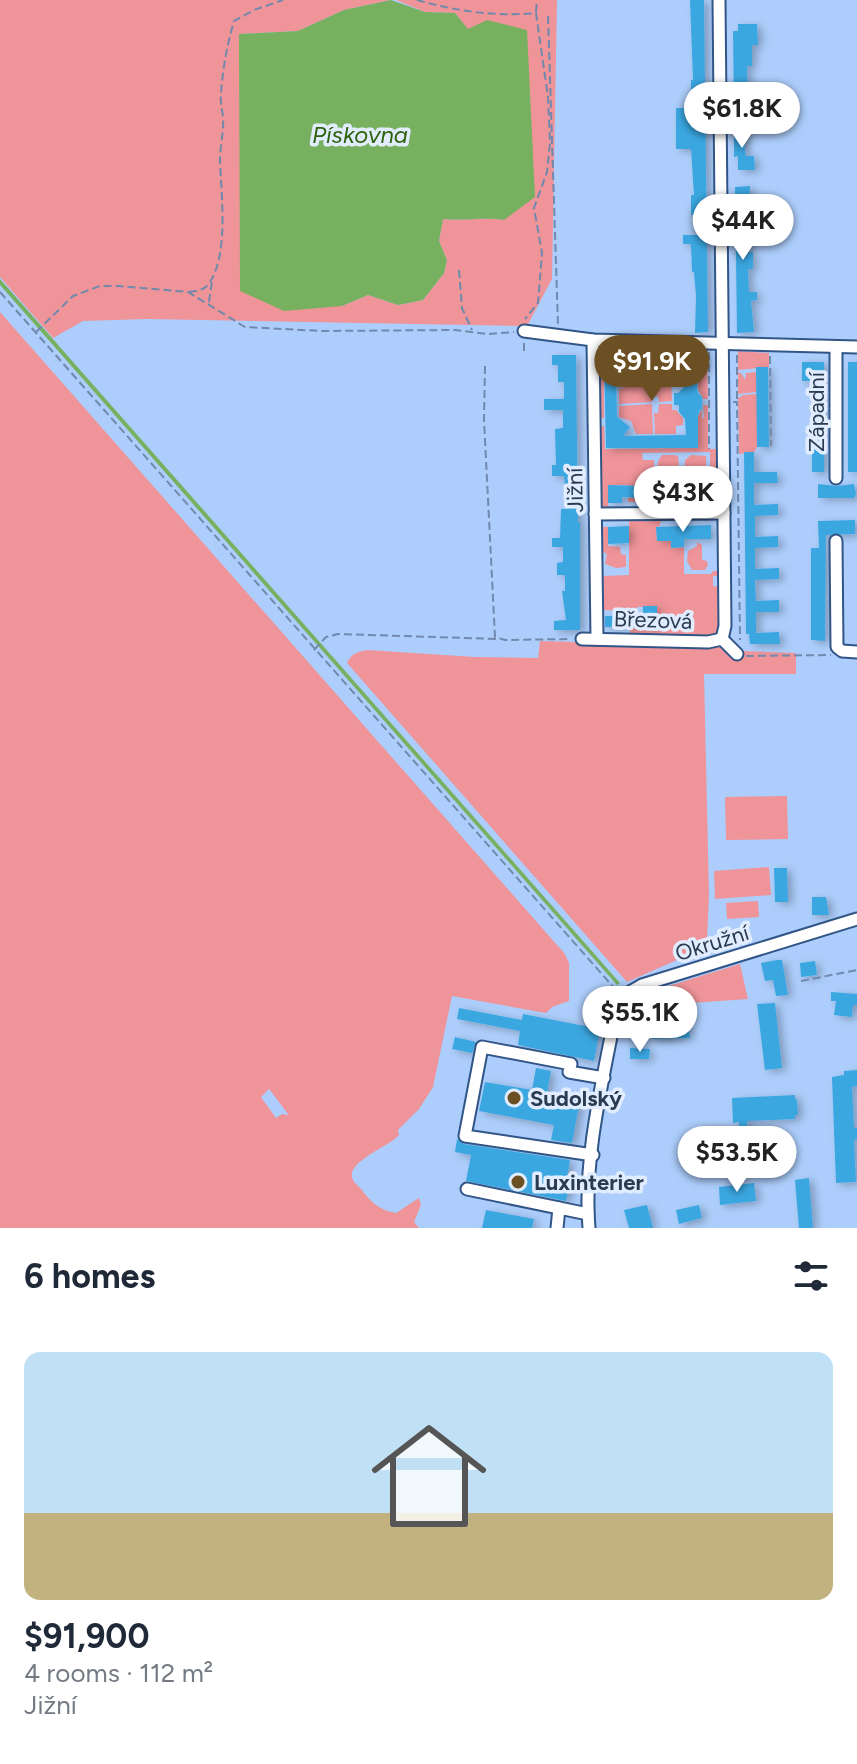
<!DOCTYPE html>
<meta charset="utf-8">
<style>
body{margin:0;font-family:Figtree,sans-serif;background:#f2f2f3;color:#1f2937;height:100vh;display:flex;flex-direction:column;font-size:30px;white-space:nowrap}
*{box-sizing:border-box;margin:0}
p{font-size:26px;color:#747a83}
.icon{flex:none;width:44px;height:44px;fill:none;stroke:currentColor;stroke-width:2;stroke-linecap:round;stroke-linejoin:round}
.map{position:relative;height:1228px;overflow:hidden}
.details{display:flex;flex-direction:column;background:#fff;flex:1}
.details>*{flex:none}
.price{position:absolute;translate:-50% -68px;padding:0 18px;border-radius:28px;background:#fff;color:#222;font-size:26px;line-height:52px;filter:drop-shadow(0 2px 4px #0008)}
.price::after{content:'';position:absolute;left:50%;top:48px;width:24px;height:18px;margin-left:-12px;background:inherit;clip-path:polygon(0 0,100% 0,50% 100%)}
.price.active{background:#6c5023;color:#fff}
ul{padding:0;list-style:none}
li{display:grid;align-content:center;gap:16px;height:424px;padding:0 24px}
li span{display:grid;place-items:center;height:248px;border-radius:16px;color:#555}
li>.icon{margin-inline-start:auto}
span .icon{width:144px;height:144px;fill:#fffc;stroke-width:1}
li b{font-size:34px}
h2{display:flex;justify-content:space-between;align-items:center;height:96px;padding:0 24px;font-size:34px}
.map>svg:first-child{display:block}
.green{fill:#ef9499;fill-rule:evenodd}
.water{fill:#77b05e}
.building{fill:#3ba7e1;fill-rule:evenodd;filter:url(#shadow)}
.lines{fill:none;stroke-linecap:round;stroke-linejoin:round}
.minor-casing{stroke:#315586;stroke-width:15}
.path{stroke:#7089ac;stroke-width:2;stroke-dasharray:8 4;stroke-linecap:butt}
.minor{stroke:#fff;stroke-width:11}
.poi-dot{fill:#6c5023;stroke:#e1edff;stroke-width:3}
.labels{text-anchor:middle;dominant-baseline:central;stroke-width:7;stroke-linejoin:round;paint-order:stroke}
.street-label{font-size:22px;fill:#2a3a51;stroke:#e1edff}
.poi-label{font-size:22px;font-weight:bold;fill:#2a3a51;stroke:#e1edff;text-anchor:start}
.water-label{font-size:24px;font-style:italic;fill:#2e630c;stroke:#e1edff}
</style>
<div class="map">
<svg width="857" height="1228" viewBox="0 0 857 1228">
<defs>
<filter id="shadow"><feDropShadow dx="4.5" dy="2.5" stdDeviation="4" flood-color="#0004"/></filter>
</defs>
<rect width="100%" height="100%" fill="#adcefc"/>
<g class="green">
<path d="M0,0H391L344,10L298,31L239,34L342,306L368,295L398,305L423,300L444,273L447,260L439,241L443,219C465,221 483,217 504,220L468,30L455,13L425,12L396,0H557L552,279L527,326L147,319L83,321L53,338L0,277Z"/>
<path d="M0,312L565,954L569,963V1001L552,1007L546,1013L452,996L433,1087L419,1109L398,1130L399,1135C389,1147 344,1162 353,1180C355,1184 359,1186 361,1189C372,1203 379,1210 396,1213L419,1198L421,1205L414,1222L419,1228H0ZM269,1089L288,1114V1115L282,1114L276,1118L261,1097Z"/>
<path d="M607,348L707,351L708,399H703L698,389L697,356L604,357V418H599L597,355Z"/>
<path d="M738,351L769,353V367L738,370Z"/>
<path d="M636,372H652V402L619,404V389L630,385Z"/>
<path d="M654,372H671L672,401L659,402L658,396H654Z"/>
<path d="M738,372L742,374L745,380L746,373L756,372L757,392L738,394Z"/>
<path d="M757,394V447L754,452L739,454L738,398L743,395Z"/>
<path d="M652,404L653,434H636L631,421L619,417V406Z"/>
<path d="M659,404H672V410H676L683,418V425L676,426V434H655L654,413H658Z"/>
<path d="M703,405H708V449H718L719,504L711,509L710,452L642,453L643,460H654L655,480H637L636,499L639,502H628V485H608V505L611,508L617,506V511L602,509L600,505L602,453L599,448V426H604L605,449L698,448V416L702,410V417L704,419Z"/>
<path d="M674,455L678,456L679,465L673,471V477L664,476L665,486H662C660,475 653,467 662,455Z"/>
<path d="M691,455L706,456L707,479H690V487H683L685,460Z"/>
<path d="M631,517H645L647,522L655,517L661,518L660,526L656,527L657,541H671V548L684,547V574H711L713,571H719V576H713V586L720,587V632L713,638L630,636V617L624,616V611L604,610L603,576L629,575V521ZM637,607H657V626L651,627L650,631L649,627L637,626Z"/>
<path d="M603,527H608V546L620,547L621,554L626,555V567L616,568L605,564L607,554L603,552Z"/>
<path d="M697,542L702,545V560L707,561L708,565L705,570H692L687,561L688,551L697,546Z"/>
<path d="M540,641L716,646L724,649L730,654L742,655L740,651L796,653V674H704L709,896L707,940L702,949L627,982L347,663C351,654 357,652 367,650L475,657L538,658Z"/>
<path d="M787,796L788,839L726,840L725,797Z"/>
<path d="M769,867L771,895L715,899L714,871Z"/>
<path d="M758,901L759,917L727,919L726,903Z"/>
<path d="M740,964L748,999L663,1005L659,989Z"/>
</g>
<g class="water">
<path d="M391,0L425,12L455,13L468,29L487,20L527,30L535,197L504,220C483,217 465,221 443,219L439,241L447,260L444,273L423,300L398,305L368,295L342,306L284,311L240,291L239,34L298,31L344,10Z"/>
<path d="M0,279L620,983L617,985L0,285Z"/>
</g>
<g class="building">
<path d="M690,0H704L708,332L695,333L696,296L694,272H692L691,244H683V235H698V215H691V195H694L691,149H676V108H691V80H693Z"/>
<path d="M738,24H757L758,45H752V66H747L748,105L734,106L733,31H738Z"/>
<path d="M734,124H744L745,151L746,156H754L755,170H738V156L734,157Z"/>
<path d="M750,186L747,252H753V269H748L749,292H757V300L751,301L754,332L737,333L735,187Z"/>
<path d="M552,355H576L578,522H580V630H554V621L566,620L562,591H565V575H557V563L563,562V547H552V538H560L561,509H567L564,476H552V465H556L555,429L563,428V410H544V399H564V382H558V365H552Z"/>
<path d="M610,356L612,358L697,357V389L699,395L702,396V409H700L698,416V448H606L604,358ZM685,369V386L678,393H674V405H679V412L685,419L686,435L623,436L630,427L617,417L616,374L627,385L633,380L623,370Z"/>
<path d="M802,362H824V472H812V381H802Z"/>
<rect x="848" y="362" width="9" height="110"/>
<path d="M756,367H768L769,447H757Z"/>
<path d="M744,452H754V472H777L778,483H754V505L778,504V515L755,516V537L778,536V547L755,548V569L779,568V579L755,580L756,601L779,600V612H756V633L779,632L780,644H750L749,634H746Z"/>
<path d="M673,477H683V487H702V480H711V502H639V498L622,497V503H608V485L644,486L643,480H655L656,488H673Z"/>
<path d="M818,484L837,486L854,484L856,494L854,498H818Z"/>
<path d="M855,520V534L826,535L825,641L811,640V548H819L818,521Z"/>
<path d="M711,525V539H684V547L671,548V541H657L656,527Z"/>
<path d="M629,526V543L608,544V527Z"/>
<path d="M643,606H657V627H605V616H615L614,611H624V616L643,615Z"/>
<path d="M774,868H787L788,902H775Z"/>
<path d="M812,897H826L829,915H812Z"/>
<path d="M777,960H782L788,995L776,996L773,980L765,981L761,963Z"/>
<path d="M815,961L817,975L801,977L800,963Z"/>
<path d="M831,992L857,994V1005H853L852,1017L834,1015L836,1001H831Z"/>
<path d="M775,1003L782,1068L765,1070L757,1004Z"/>
<path d="M459,1008L522,1020L523,1014L600,1029L594,1061L518,1045L520,1031L457,1019Z"/>
<path d="M651,1020H662L663,1030L689,1029L690,1038L652,1039Z"/>
<path d="M455,1037L476,1042L472,1053L452,1049Z"/>
<path d="M630,1048L650,1049L649,1059H630Z"/>
<path d="M536,1068L551,1071L546,1099L563,1102L564,1097L580,1100L572,1143L551,1140L554,1125L479,1111L485,1082L532,1090Z"/>
<path d="M857,1070V1086L852,1087L854,1128H857V1139L854,1140L856,1182L836,1183L832,1077L844,1075V1071Z"/>
<path d="M795,1095V1099H797L798,1115H795V1119L747,1121L748,1135H739V1122L733,1123L732,1098Z"/>
<path d="M457,1139L464,1144L570,1160L567,1177L571,1178L566,1201L466,1181L471,1155L455,1152Z"/>
<path d="M809,1178L813,1228H799L795,1180Z"/>
<path d="M754,1183L756,1201L720,1205L719,1187Z"/>
<path d="M647,1205L653,1228H629L624,1210Z"/>
<path d="M699,1205L702,1218L679,1224L676,1210Z"/>
<path d="M486,1210L534,1219L532,1228H482Z"/>
</g>
<g class="lines">
<defs>
<g id="minor">
<path d="M719,0L725,626L722,639"/>
<path d="M524,331L593,340L857,347"/>
<path d="M593,340L597,639"/>
<path d="M836,347V478"/>
<path d="M595,514L724,513"/>
<path d="M836,541L837,647L842,651L857,652"/>
<path d="M582,639L708,642L722,639"/>
<path d="M722,639L737,654"/>
<path d="M593,1155L465,1136L482,1047L571,1064L569,1072L604,1078"/>
<path d="M467,1189L588,1214"/>
<path d="M557,1228L559,1208"/>
<path d="M589,1228C583,1159 603,1080 616,1011L623,996L642,985L857,919"/>
</g>
</defs>
<use href="#minor" class="minor-casing"/>
<g class="path">
<path d="M417,0C456,11 495,17 536,13L548,97L550,143L547,172L534,208L542,253L538,303L525,319"/>
<path d="M536,12L537,0"/>
<path d="M548,16L558,326"/>
<path d="M459,270L462,308L472,330"/>
<path d="M0,292L616,990"/>
<path d="M189,292C198,291 205,290 210,282C229,252 221,194 220,160C220,146 224,132 223,117C222,109 220,101 221,93C223,68 227,45 234,21L254,10L283,0"/>
<path d="M209,302L212,281"/>
<path d="M36,332L73,296L100,286H119L188,292L245,327L322,331L455,330L488,334L514,332"/>
<path d="M524,351V343"/>
<path d="M709,352V449"/>
<path d="M737,355V401"/>
<path d="M770,356L771,446"/>
<path d="M485,366L484,420L495,637L505,640L570,639"/>
<path d="M733,402H737L740,640"/>
<path d="M314,650L326,637L338,634L496,639"/>
<path d="M746,656L831,655"/>
<path d="M801,981L857,970"/>
</g>
<use href="#minor" class="minor"/>
</g>
<g class="poi-dot">
<circle cx="514" cy="1098" r="8"/>
<circle cx="518" cy="1182" r="8"/>
</g>
<g class="labels">
<g class="street-label">
<text transform="translate(816 412) rotate(-90)">Západní</text>
<text transform="translate(575 490) rotate(-91)">Jižní</text>
<text transform="translate(653 620) rotate(2)">Březová</text>
<text transform="translate(712 943) rotate(-17)">Okružní</text>
</g>
<g class="poi-label">
<text x="530" y="1098">Sudolský</text>
<text x="534" y="1182">Luxinterier</text>
</g>
<g class="water-label">
<text x="360" y="134">Pískovna</text>
</g>
</g>
</svg>
<b class="price" style="left:742px;top:150px">$61.8K</b>
<b class="price" style="left:743px;top:262px">$44K</b>
<b class="price active" style="left:652px;top:403px">$91.9K</b>
<b class="price" style="left:683px;top:534px">$43K</b>
<b class="price" style="left:640px;top:1054px">$55.1K</b>
<b class="price" style="left:737px;top:1194px">$53.5K</b>
</div>
<section class="details">
<h2>6 homes<svg class="icon" aria-label="filters" viewBox="0 0 24 24"><path d="M4 7h16M4 17h16"/><circle cx="9" cy="7" r="2"/><circle cx="15" cy="17" r="2"/></svg></h2>
<ul>
<li><span style="background:linear-gradient(#bfe0f5 65%,#c2b280 0)"><svg class="icon" aria-label="home" viewBox="0 0 24 24"><path d="M3 11l9-7 9 7M6 9v11h12V9"/></svg></span><div><b>$91,900</b><p>4 rooms · 112 m²</p><p>Jižní</p></div></li>
</ul>
</section>
